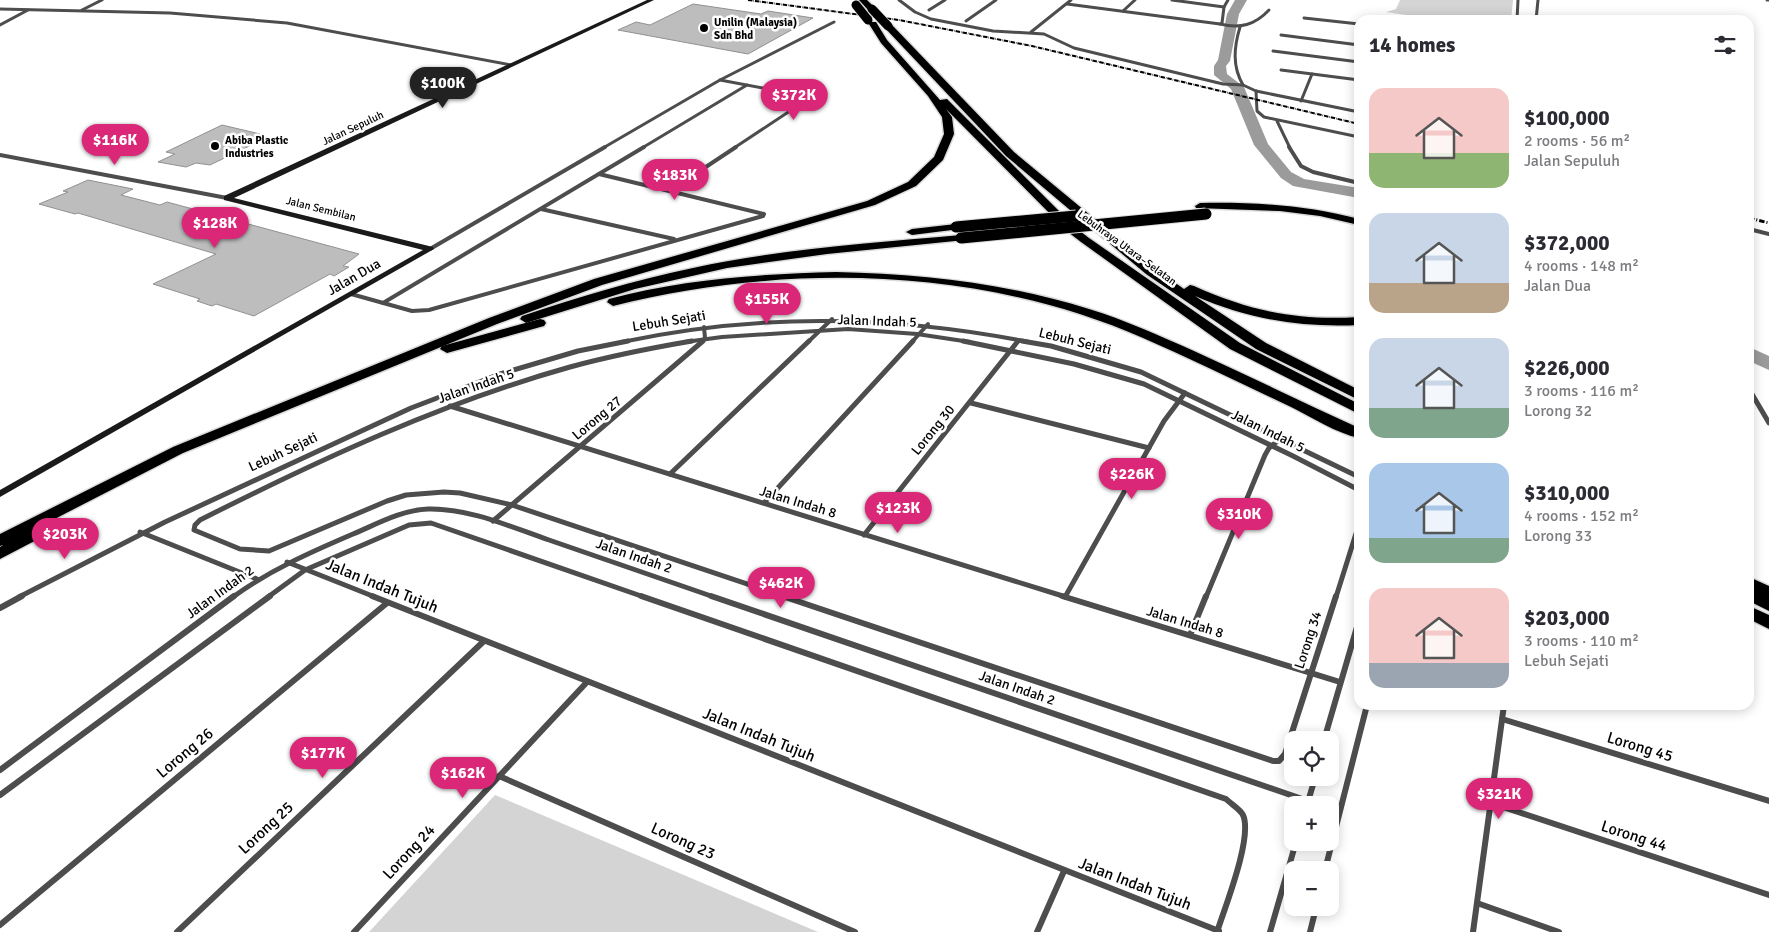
<!DOCTYPE html>
<meta charset="utf-8">
<style>
body{margin:0;font-family:Signika,sans-serif;background:#f2f2f3;color:#2b2b33;height:100vh;display:flex;flex-direction:column;font-size:19px;white-space:nowrap}
*{box-sizing:border-box;margin:0}
p{font-size:16px;color:#7c7c81}
.icon{flex:none;width:28px;height:28px;fill:none;stroke:currentColor;stroke-width:2;stroke-linecap:round;stroke-linejoin:round}
.map{position:relative;flex:1;overflow:hidden}
.panel{position:absolute;left:1354px;top:15px;width:400px;height:695px;display:flex;flex-direction:column;background:#fff;border-radius:15px;box-shadow:0 2px 12px #0003}
.panel>*{flex:none}
.controls{position:absolute;left:1284px;top:731px;display:grid;gap:10px}
.controls a{display:grid;place-items:center;width:55px;height:55px;border-radius:10px;background:#fff;box-shadow:0 2px 12px #0003;font-size:25px}
.price{position:absolute;translate:-50% -42px;padding:0 11px;border-radius:18px;background:#db2777;color:#fff;font-size:16px;line-height:32px;filter:drop-shadow(0 1px 2px #0008)}
.price::after{content:'';position:absolute;left:50%;top:30px;width:15px;height:11px;margin-left:-8px;background:inherit;clip-path:polygon(0 0,100% 0,50% 100%)}
.price.selected{background:#222;color:#fff}
ul{padding:0;list-style:none}
li{display:flex;align-items:center;gap:15px;height:125px;padding:0 15px}
li span{display:grid;place-items:center;flex:none;width:140px;height:100px;border-radius:15px;color:#555}
li>.icon{margin-inline-start:auto}
span .icon{width:60px;height:60px;fill:#fffc;stroke-width:1}
li b{font-size:21px}
h2{display:flex;justify-content:space-between;align-items:center;height:60px;padding:0 15px;font-size:21px}
.map>svg:first-child{display:block}
.green{fill:#d4d4d4}
.lines{fill:none;stroke-linecap:round;stroke-linejoin:round}
.river{fill:#9b9b9b;fill-rule:evenodd}
.building{fill:#bdbdbd;stroke:#919191}
.highway-casing{stroke:#dbdbdb;stroke-width:3}
.street-far3{stroke:#4d4d4d;stroke-width:3}
.street-far2{stroke:#4d4d4d;stroke-width:4}
.street-far1{stroke:#4d4d4d;stroke-width:5}
.street{stroke:#4d4d4d;stroke-width:6}
.secondary{fill:#1a1a1a;fill-rule:evenodd}
.highway{fill:#000;fill-rule:evenodd}
.rail-far1{stroke:#000;stroke-width:2;stroke-dasharray:4.5 1 0.5 1;stroke-linecap:butt}
.rail{stroke:#000;stroke-width:3;stroke-dasharray:5.5 2 1 2;stroke-linecap:butt}
.highway-bridge-far1-casing{stroke:#dbdbdb;stroke-width:10;stroke-linecap:butt}
.highway-bridge-casing{stroke:#dbdbdb;stroke-width:13;stroke-linecap:butt}
.highway-bridge-far1{stroke:#000;stroke-width:9}
.highway-bridge{stroke:#000;stroke-width:11}
.poi-dot{fill:#000;stroke:#fff;stroke-width:2}
.labels{text-anchor:middle;dominant-baseline:central;stroke-width:5;stroke-linejoin:round;paint-order:stroke}
.far-poi-label{font-size:11px;font-weight:bold;fill:#000;stroke:#fff;text-anchor:start}
.far-street-label{font-size:11px;fill:#000;stroke:#fff}
.street-label{font-size:14px;fill:#000;stroke:#fff}
.near-street-label{font-size:16px;fill:#000;stroke:#fff}
</style>
<div class="map">
<svg width="1769" height="932" viewBox="0 0 1769 932">
<rect width="100%" height="100%" fill="#fff"/>
<g class="green">
<path d="M1400,0H1513L1511,20H1440L1386,12L1396,9Z"/>
<path d="M495,795L818,932H369Z"/>
</g>
<g class="lines">
<g class="river">
<path d="M1235,0H1247L1239,14L1230,61L1226,66L1227,74L1244,87L1268,144L1291,172L1304,179L1359,188V198L1293,186L1281,178L1254,145L1231,89L1214,75V66L1218,60L1227,14Z"/>
<path d="M1749,347L1769,356V370L1749,361Z"/>
</g>
</g>
<g class="building">
<path d="M693,4L761,14L768,11L813,18L748,54L618,30L636,22L650,25Z"/>
<path d="M222,125L260,134L253,137L264,139L210,165L196,163L186,167L158,162L175,154L166,152Z"/>
<path d="M88,180L133,189L121,195L160,205L167,202L359,254L343,266L349,267L334,276L330,274L254,316L216,304L212,306L197,301L200,299L153,284L216,254L78,213L75,214L39,204L68,192L63,191Z"/>
</g>
<g class="lines">
<defs>
<g id="highway">
<path d="M859,0H867L876,9L869,11Z"/>
<path d="M870,22H876L887,40L940,100L947,99L1076,228L1089,238L1240,343L1359,404V414L1230,349L1081,242L1068,232L946,109L952,117L954,134L943,160L916,186L875,205L602,285L497,324L183,453L41,526L46,527L48,531L46,535L0,559V547L3,545L0,546V534L173,447L489,318L594,279L867,201L908,182L934,157L944,134L942,117L928,96L881,43L869,24Z"/>
<path d="M885,24H891L1014,152L1154,268L1184,289L1190,285L1194,286C1250,311 1297,321 1359,317V325C1301,328 1248,319 1195,296L1266,343L1359,390V400L1256,349L1146,274L1006,156L885,28Z"/>
<path d="M1200,203C1254,202 1306,205 1359,219V225L1320,216L1280,211L1196,208L1195,206Z"/>
<path d="M956,224L962,227L960,229L912,235L906,232L912,229Z"/>
<path d="M961,235L965,236L967,238L965,240L827,254L727,268L635,289L526,323L520,319L522,316C578,297 635,280 693,268C781,249 872,243 961,235Z"/>
<path d="M836,272C922,274 1007,283 1089,309C1125,320 1160,336 1194,351C1249,376 1304,403 1359,428V438C1336,433 1313,418 1291,407C1242,384 1193,360 1143,338C979,266 784,263 613,306L607,302L609,299C683,279 759,274 836,272Z"/>
<path d="M540,319L544,320L546,323L544,326L447,353L440,349L442,346Z"/>
<path d="M1749,577L1769,586V611L1749,601Z"/>
<path d="M1749,606L1769,615V629L1749,619Z"/>
</g>
</defs>
<use href="#highway" class="highway-casing"/>
<g class="street-far3">
<path d="M899,0L915,12L931,19L993,31L1044,34L1074,48L1223,84L1243,85L1256,91L1359,112"/>
<path d="M1172,0L1224,7"/>
<path d="M1767,0H1769"/>
<path d="M1067,4L1220,24L1222,23L1224,7L1228,0"/>
<path d="M0,9L170,13L287,23L511,65"/>
<path d="M82,10L102,0"/>
<path d="M929,10L945,0"/>
<path d="M1123,11L1135,0"/>
<path d="M1304,18L1359,24"/>
<path d="M1517,20L1518,0"/>
<path d="M1536,20L1538,0"/>
<path d="M966,21L996,0"/>
<path d="M1220,24C1240,29 1255,25 1269,10"/>
<path d="M0,25L28,10"/>
<path d="M1240,27C1234,47 1232,66 1243,85"/>
<path d="M1031,32L1071,0"/>
<path d="M1281,35L1359,45"/>
<path d="M1273,51L1359,62"/>
<path d="M1281,70L1359,80"/>
<path d="M720,80L811,97L734,148"/>
<path d="M1256,91L1257,111L1264,117L1359,137"/>
<path d="M1301,101L1312,74"/>
<path d="M1277,121L1290,148"/>
<path d="M603,148L720,80L834,22"/>
<path d="M642,148L747,85"/>
</g>
<g class="street-far2">
<path d="M1289,147L1301,166L1313,172L1359,183"/>
<path d="M0,155L227,198"/>
<path d="M671,190L736,147"/>
<path d="M541,209L674,239"/>
<path d="M1749,229L1769,234"/>
<path d="M430,249L605,147"/>
<path d="M351,294L412,311L429,310L763,216L764,214L599,174"/>
<path d="M383,303L644,147"/>
<path d="M622,342C759,313 891,315 1029,342"/>
<path d="M685,342L722,337L848,329L917,334L970,342"/>
<path d="M701,342L705,338L704,327"/>
<path d="M808,342L832,319"/>
<path d="M912,342L928,324"/>
<path d="M1017,342L1019,340"/>
</g>
<g class="street-far1">
<path d="M692,341C651,348 610,356 570,367C441,403 319,460 200,520L195,525L194,530L240,549L269,551L387,501L406,495L444,492L460,493L512,505L786,597"/>
<path d="M963,341L1074,364L1144,384L1293,456L1359,490"/>
<path d="M1022,341L1051,346L1141,372L1359,477"/>
<path d="M1749,389L1769,423"/>
<path d="M971,403L1149,448"/>
<path d="M450,406L1066,597"/>
<path d="M670,474L809,341"/>
<path d="M764,503L913,341"/>
<path d="M493,521L703,341"/>
<path d="M140,532L257,579"/>
<path d="M864,535L1018,341"/>
<path d="M287,562L375,597"/>
<path d="M19,597L165,522L411,408L500,374L578,351L628,341"/>
<path d="M233,597C270,570 311,552 353,534C377,524 402,510 428,509C469,508 511,527 549,540C604,559 659,578 714,597"/>
<path d="M268,597L305,570L409,525L431,523L644,597"/>
<path d="M1065,597L1164,421L1185,393"/>
<path d="M1206,597L1265,455L1269,448L1281,438"/>
<path d="M1336,597L1359,524"/>
</g>
<g class="street">
<path d="M372,596L1219,931"/>
<path d="M641,596L1226,799C1231,804 1240,809 1243,815C1253,837 1225,907 1217,932"/>
<path d="M711,596L1308,801"/>
<path d="M782,596L1273,761H1279L1285,754L1336,596"/>
<path d="M1062,596L1340,682"/>
<path d="M0,608L22,596"/>
<path d="M1190,635L1206,596"/>
<path d="M1502,719L1769,801"/>
<path d="M1324,740L1359,620"/>
<path d="M0,770L234,596"/>
<path d="M499,776L855,932"/>
<path d="M0,795L270,596"/>
<path d="M1491,803L1769,895"/>
<path d="M1307,805L1315,778"/>
<path d="M1325,870L1367,705"/>
<path d="M1477,903L1559,932"/>
<path d="M0,925L387,603"/>
<path d="M177,932L484,641"/>
<path d="M354,932L587,682"/>
<path d="M1037,932L1064,871"/>
<path d="M1270,932L1296,842"/>
<path d="M1310,932L1316,908"/>
<path d="M1473,932L1504,705"/>
</g>
<path class="secondary" d="M647,0H654L234,198L433,247L434,249L0,497V490L423,250L224,200V196Z"/>
<use href="#highway" class="highway"/>
<path class="rail-far1" d="M748,0L899,20L1032,46L1359,124"/>
<path class="rail" d="M1749,218L1769,223"/>
<defs>
<g id="highway-bridge-far1">
<path d="M856,5L868,20"/>
<path d="M872,9L888,26"/>
</g>
<g id="highway-bridge">
<path d="M956,227L1076,216"/>
<path d="M961,238L1206,214"/>
</g>
</defs>
<use href="#highway-bridge-far1" class="highway-bridge-far1-casing"/>
<use href="#highway-bridge" class="highway-bridge-casing"/>
<use href="#highway-bridge-far1" class="highway-bridge-far1"/>
<use href="#highway-bridge" class="highway-bridge"/>
</g>
<g class="poi-dot">
<circle cx="704" cy="28" r="5"/>
<circle cx="215" cy="146" r="5"/>
</g>
<g class="labels">
<g class="far-poi-label">
<text x="714" y="22">Unilin (Malaysia)<tspan x="714" dy="13">Sdn Bhd</tspan></text>
<text x="225" y="140">Abiba Plastic<tspan x="225" dy="13">Industries</tspan></text>
</g>
<g class="far-street-label">
<text transform="translate(353 128) rotate(-25)">Jalan Sepuluh</text>
<text transform="translate(321 209) rotate(14)">Jalan Sembilan</text>
<text transform="translate(1127 248) rotate(36)">Lebuhraya Utara–Selatan</text>
</g>
<g class="street-label">
<text transform="translate(354 277) rotate(-30)">Jalan Dua</text>
<text transform="translate(669 321) rotate(-9)">Lebuh Sejati</text>
<text transform="translate(877 321) rotate(2)">Jalan Indah 5</text>
<text transform="translate(1075 341) rotate(14)">Lebuh Sejati</text>
<text transform="translate(476 386) rotate(-19)">Jalan Indah 5</text>
<text transform="translate(597 418) rotate(-40)">Lorong 27</text>
<text transform="translate(933 430) rotate(-51)">Lorong 30</text>
<text transform="translate(1268 431) rotate(26)">Jalan Indah 5</text>
<text transform="translate(283 452) rotate(-25)">Lebuh Sejati</text>
<text transform="translate(798 502) rotate(17)">Jalan Indah 8</text>
<text transform="translate(634 556) rotate(19)">Jalan Indah 2</text>
<text transform="translate(220 592) rotate(-36)">Jalan Indah 2</text>
<text transform="translate(1185 622) rotate(17)">Jalan Indah 8</text>
<text transform="translate(1308 640) rotate(-72)">Lorong 34</text>
<text transform="translate(1017 688) rotate(19)">Jalan Indah 2</text>
</g>
<g class="near-street-label">
<text transform="translate(382 586) rotate(22)">Jalan Indah Tujuh</text>
<text transform="translate(759 735) rotate(22)">Jalan Indah Tujuh</text>
<text transform="translate(1640 747) rotate(17)">Lorong 45</text>
<text transform="translate(185 753) rotate(-40)">Lorong 26</text>
<text transform="translate(266 828) rotate(-43)">Lorong 25</text>
<text transform="translate(1634 836) rotate(18)">Lorong 44</text>
<text transform="translate(683 841) rotate(24)">Lorong 23</text>
<text transform="translate(409 852) rotate(-47)">Lorong 24</text>
<text transform="translate(1135 884) rotate(21)">Jalan Indah Tujuh</text>
</g>
</g>
</svg>
<div class="controls">
<a><svg class="icon" aria-label="locate" viewBox="0 0 24 24"><circle cx="12" cy="12" r="6"/><path d="M12 2v4M12 18v4M2 12h4M18 12h4"/></svg></a>
<a>+</a>
<a>−</a>
</div>
<b class="price selected" style="left:443px;top:109px">$100K</b>
<b class="price" style="left:794px;top:121px">$372K</b>
<b class="price" style="left:115px;top:166px">$116K</b>
<b class="price" style="left:675px;top:201px">$183K</b>
<b class="price" style="left:215px;top:249px">$128K</b>
<b class="price" style="left:767px;top:325px">$155K</b>
<b class="price" style="left:1132px;top:500px">$226K</b>
<b class="price" style="left:898px;top:534px">$123K</b>
<b class="price" style="left:1239px;top:540px">$310K</b>
<b class="price" style="left:65px;top:560px">$203K</b>
<b class="price" style="left:781px;top:609px">$462K</b>
<b class="price" style="left:323px;top:779px">$177K</b>
<b class="price" style="left:463px;top:799px">$162K</b>
<b class="price" style="left:1499px;top:820px">$321K</b>
<section class="panel">
<h2>14 homes<svg class="icon" aria-label="filters" viewBox="0 0 24 24"><path d="M4 7h16M4 17h16"/><circle cx="9" cy="7" r="2"/><circle cx="15" cy="17" r="2"/></svg></h2>
<ul>
<li><span style="background:linear-gradient(#f6c9c9 65%,#8fb573 0)"><svg class="icon" aria-label="home" viewBox="0 0 24 24"><path d="M3 11l9-7 9 7M6 9v11h12V9"/></svg></span><div><b>$100,000</b><p>2 rooms · 56 m²</p><p>Jalan Sepuluh</p></div></li>
<li><span style="background:linear-gradient(#c9d6e8 70%,#b9a48a 0)"><svg class="icon" aria-label="home" viewBox="0 0 24 24"><path d="M3 11l9-7 9 7M6 9v11h12V9"/></svg></span><div><b>$372,000</b><p>4 rooms · 148 m²</p><p>Jalan Dua</p></div></li>
<li><span style="background:linear-gradient(#c9d6e8 70%,#7fa58c 0)"><svg class="icon" aria-label="home" viewBox="0 0 24 24"><path d="M3 11l9-7 9 7M6 9v11h12V9"/></svg></span><div><b>$226,000</b><p>3 rooms · 116 m²</p><p>Lorong 32</p></div></li>
<li><span style="background:linear-gradient(#a9c7e8 75%,#7fa58c 0)"><svg class="icon" aria-label="home" viewBox="0 0 24 24"><path d="M3 11l9-7 9 7M6 9v11h12V9"/></svg></span><div><b>$310,000</b><p>4 rooms · 152 m²</p><p>Lorong 33</p></div></li>
<li><span style="background:linear-gradient(#f6c9c9 75%,#9aa5b1 0)"><svg class="icon" aria-label="home" viewBox="0 0 24 24"><path d="M3 11l9-7 9 7M6 9v11h12V9"/></svg></span><div><b>$203,000</b><p>3 rooms · 110 m²</p><p>Lebuh Sejati</p></div></li>
</ul>
</section>
</div>
